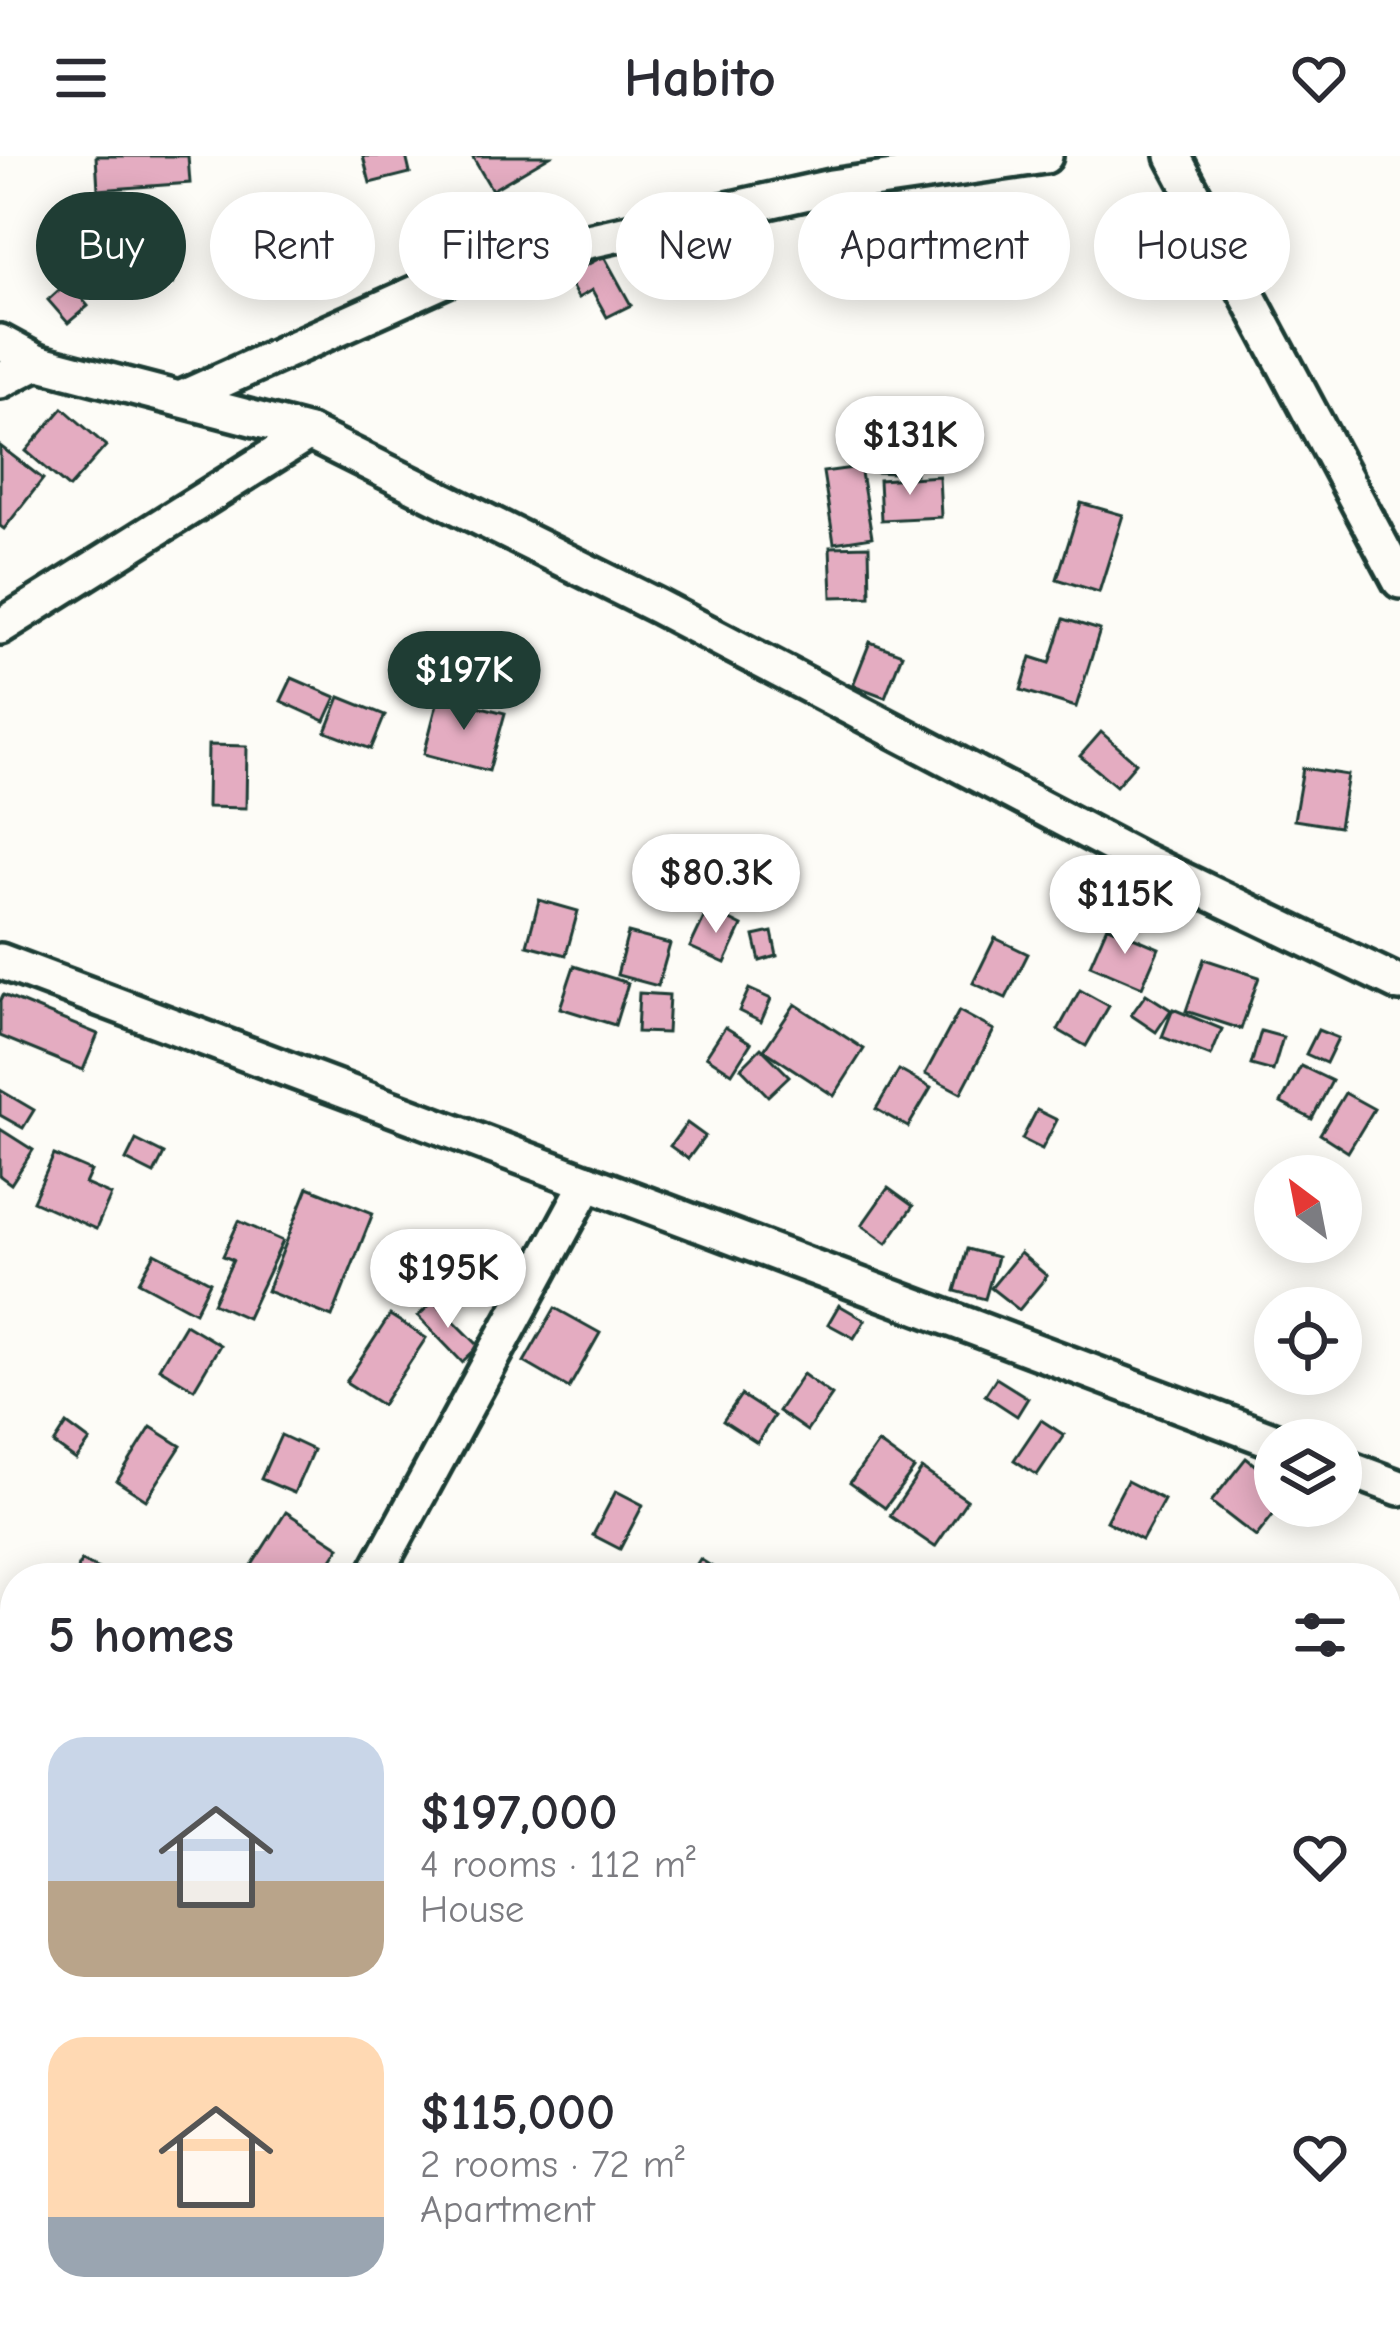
<!DOCTYPE html>
<meta charset="utf-8">
<style>
body{margin:0;font-family:"Comic Neue",sans-serif;background:#f7f7f7;color:#2b2b33;height:100vh;display:flex;flex-direction:column;font-size:45px;white-space:nowrap}
*{box-sizing:border-box;margin:0}
p{font-size:39px;color:#7c7c81}
.icon{flex:none;width:66px;height:66px;fill:none;stroke:currentColor;stroke-width:2;stroke-linecap:round;stroke-linejoin:round}
.map{position:relative;flex:1;overflow:hidden}
.panel{position:absolute;left:0px;top:1407px;width:1401px;height:768px;display:flex;flex-direction:column;background:#fff;border-radius:48px 48px 0 0;box-shadow:0 6px 30px #0003}
.panel>*{flex:none}
.top-card{position:absolute;left:36px;top:36px;width:1329px;height:108px;display:flex;gap:24px}
.needle{width:78px;rotate:328deg}
.buttons{position:absolute;left:1254px;top:999px;display:grid;gap:24px}
.buttons a{display:grid;place-items:center;width:108px;height:108px;border-radius:50%;background:#fff;box-shadow:0 6px 30px #0003;font-size:60px}
.price{position:absolute;translate:-50% -102px;padding:0 27px;border-radius:42px;background:#fff;color:#222;font-size:39px;line-height:78px;filter:drop-shadow(0 3px 6px #0008)}
.price::after{content:'';position:absolute;left:50%;top:72px;width:36px;height:27px;margin-left:-18px;background:inherit;clip-path:polygon(0 0,100% 0,50% 100%)}
.price.current{background:#1f3d34;color:#fff}
ul{padding:0;list-style:none}
li{display:flex;align-items:center;gap:36px;height:300px;padding:0 48px}
li span{display:grid;place-items:center;flex:none;width:336px;height:240px;border-radius:36px;color:#555}
li>.icon{margin-inline-start:auto}
span .icon{width:144px;height:144px;fill:#fffc;stroke-width:1}
li b{font-size:51px}
h2{display:flex;justify-content:space-between;align-items:center;height:144px;padding:0 48px;font-size:51px}
.tag{padding:0 42px;border-radius:54px;background:#fff;box-shadow:0 6px 30px #0003;font-size:42px;line-height:108px}
.tag.current{background:#1f3d34;color:#fff}
header{display:flex;justify-content:space-between;align-items:center;height:156px;padding:0 48px;background:#fff;font-size:54px;font-weight:600}
.map>svg:first-child{display:block}
.building{fill:#e4acc1;stroke:#1f3d34;stroke-width:3}
.lines{fill:none;stroke-linecap:round;stroke-linejoin:round}
.minor-casing{stroke:#1f3d34;stroke-width:42}
.minor{stroke:#fdfcf7;stroke-width:33}
</style>
<header><svg class="icon" aria-label="menu" viewBox="0 0 24 24"><path d="M4 6h16M4 12h16M4 18h16"/></svg>Habito<svg class="icon" aria-label="heart" viewBox="0 0 24 24"><path d="M12 20l-8-8c-3-5 5-10 8-4 3-6 11-1 8 4z"/></svg></header>
<div class="map">
<svg width="1400" height="2175" viewBox="0 0 1400 2175">
<rect width="100%" height="100%" fill="#fdfcf7"/>
<filter id="ink" filterUnits="userSpaceOnUse"><feTurbulence type="fractalNoise" baseFrequency=".00833" numOctaves="2"/><feDisplacementMap in="SourceGraphic" scale="24" xChannelSelector="R" yChannelSelector="G"/><feConvolveMatrix kernelMatrix="1 2 1 2 8 2 1 2 1" color-interpolation-filters="sRGB"/></filter>
<g filter="url(#ink)">
<g class="building">
<path d="M96,0H188L190,27L98,34Z"/>
<path d="M363,0H406L410,17L370,27Z"/>
<path d="M472,0H550L492,34Z"/>
<path d="M604,100L631,149L607,161L592,134L578,142L566,120Z"/>
<path d="M143,106H172L173,128H144Z"/>
<path d="M68,126L88,150L68,167L48,144Z"/>
<path d="M880,244L919,246L915,318L876,316Z"/>
<path d="M63,252L106,290L69,332L26,295Z"/>
<path d="M0,290L43,323L4,373L0,370Z"/>
<path d="M860,311L872,381L834,387L823,316Z"/>
<path d="M939,320L941,361L881,364L879,324Z"/>
<path d="M1081,347L1123,359L1099,436L1057,423Z"/>
<path d="M869,390L870,440L832,441L830,391Z"/>
<path d="M1064,463L1100,474L1076,551L1021,534L1031,501L1050,507Z"/>
<path d="M870,486L902,498L885,541L853,529Z"/>
<path d="M292,522L336,541L325,565L281,545Z"/>
<path d="M439,540L505,557L489,615L424,598Z"/>
<path d="M340,541L385,559L371,593L326,576Z"/>
<path d="M1101,576L1136,607L1116,630L1080,600Z"/>
<path d="M208,589L247,590L246,652L207,651Z"/>
<path d="M1303,612L1348,619L1339,671L1294,664Z"/>
<path d="M539,744L578,755L566,799L527,789Z"/>
<path d="M708,753L742,770L725,807L690,791Z"/>
<path d="M1107,770L1159,792L1142,831L1090,809Z"/>
<path d="M772,776L777,800L760,805L754,780Z"/>
<path d="M628,777L670,788L658,830L617,819Z"/>
<path d="M995,782L1028,798L1006,842L973,827Z"/>
<path d="M1204,803L1259,821L1241,873L1186,855Z"/>
<path d="M574,810L628,827L615,869L560,852Z"/>
<path d="M749,833L771,843L761,866L739,855Z"/>
<path d="M1080,834L1109,850L1086,890L1058,874Z"/>
<path d="M639,837L669,839L667,877L637,876Z"/>
<path d="M1146,838L1171,854L1156,876L1131,859Z"/>
<path d="M3,839L98,878L83,914L0,880V845Z"/>
<path d="M795,848L864,893L834,940L764,894Z"/>
<path d="M1173,853L1222,873L1211,900L1162,881Z"/>
<path d="M959,855L994,874L961,937L925,918Z"/>
<path d="M725,871L751,887L732,917L706,900Z"/>
<path d="M1318,874L1338,882L1326,907L1306,898Z"/>
<path d="M1261,875L1283,881L1273,915L1251,909Z"/>
<path d="M761,892L789,920L768,940L741,912Z"/>
<path d="M1301,910L1332,925L1312,963L1281,947Z"/>
<path d="M899,914L931,932L908,971L876,953Z"/>
<path d="M0,934L34,954L23,972L0,959Z"/>
<path d="M1345,937L1374,953L1348,996L1320,978Z"/>
<path d="M1037,954L1057,964L1042,993L1022,983Z"/>
<path d="M687,967L705,980L688,1003L670,990Z"/>
<path d="M0,973L33,994L11,1028L0,1020Z"/>
<path d="M136,984L164,998L154,1018L126,1004Z"/>
<path d="M54,999L91,1015L85,1028L111,1039L96,1073L33,1045Z"/>
<path d="M308,1031L373,1057L332,1161L267,1135Z"/>
<path d="M888,1032L913,1050L887,1087L862,1069Z"/>
<path d="M239,1065L283,1085L247,1162L213,1147L233,1104L223,1100Z"/>
<path d="M967,1093L997,1101L985,1143L955,1135Z"/>
<path d="M155,1097L210,1126L195,1156L139,1126Z"/>
<path d="M1020,1097L1047,1120L1019,1154L991,1132Z"/>
<path d="M434,1145L479,1190L462,1206L418,1160Z"/>
<path d="M839,1149L865,1164L854,1182L828,1168Z"/>
<path d="M555,1152L600,1177L569,1232L524,1206Z"/>
<path d="M390,1159L426,1182L382,1249L346,1226Z"/>
<path d="M185,1168L220,1189L194,1233L159,1212Z"/>
<path d="M803,1218L832,1239L807,1275L778,1255Z"/>
<path d="M996,1222L1028,1242L1017,1260L985,1239Z"/>
<path d="M741,1239L774,1260L757,1287L723,1265Z"/>
<path d="M1041,1264L1064,1279L1037,1319L1014,1304Z"/>
<path d="M67,1268L90,1285L76,1304L54,1288Z"/>
<path d="M151,1271L181,1290L146,1344L117,1325Z"/>
<path d="M281,1279L313,1294L294,1337L261,1323Z"/>
<path d="M878,1287L914,1313L885,1352L850,1327Z"/>
<path d="M1246,1302L1275,1325V1350H1280L1256,1381L1211,1346Z"/>
<path d="M922,1313L967,1344L935,1391L890,1360Z"/>
<path d="M1127,1325L1164,1344L1142,1384L1106,1365Z"/>
<path d="M616,1335L643,1349L620,1393L593,1379Z"/>
<path d="M286,1356L340,1391L320,1422H272L252,1409Z"/>
<path d="M700,1403L728,1421L727,1422H688Z"/>
<path d="M81,1405L119,1422H73Z"/>
<path d="M8,1660L15,1664V1696L3,1715L0,1713V1674Z"/>
<path d="M1386,1858L1400,1870V1910L1389,1923L1386,1920Z"/>
<path d="M154,2160H219L210,2175H161L166,2168Z"/>
<path d="M787,2160H826L830,2163L821,2175H776Z"/>
</g>
<g class="lines">
<defs>
<g id="minor">
<path d="M1173,0L1400,425"/>
<path d="M0,186L37,206L309,277L657,450L1141,704L1400,828"/>
<path d="M0,225L37,206"/>
<path d="M180,243L476,110L831,31L1045,0"/>
<path d="M0,471L309,277"/>
<path d="M0,805L1275,1285"/>
<path d="M1341,1310L1400,1332"/>
<path d="M373,1422L588,1026"/>
<path d="M1386,2082L1400,2073"/>
<path d="M0,2115L15,2086"/>
<path d="M1242,2175L1265,2160"/>
</g>
</defs>
<use href="#minor" class="minor-casing"/>
<use href="#minor" class="minor"/>
</g>
</g>
</svg>
<div class="buttons">
<a><svg class="needle" viewBox="-14 -14 28 28"><path d="M0-13l5 13h-10z" fill="#e53935"/><path d="M0 13l5-13h-10z" fill="#7c7c81"/></svg></a>
<a><svg class="icon" aria-label="locate" viewBox="0 0 24 24"><circle cx="12" cy="12" r="6"/><path d="M12 2v4M12 18v4M2 12h4M18 12h4"/></svg></a>
<a><svg class="icon" aria-label="layers" viewBox="0 0 24 24"><path d="M12 4l9 5-9 5-9-5zM3 14l9 5 9-5"/></svg></a>
</div>
<b class="price" style="left:910px;top:342px">$131K</b>
<b class="price current" style="left:464px;top:577px">$197K</b>
<b class="price" style="left:716px;top:780px">$80.3K</b>
<b class="price" style="left:1125px;top:801px">$115K</b>
<b class="price" style="left:448px;top:1175px">$195K</b>
<div class="top-card">
<a class="tag current">Buy</a>
<a class="tag">Rent</a>
<a class="tag">Filters</a>
<a class="tag">New</a>
<a class="tag">Apartment</a>
<a class="tag">House</a>
</div>
<section class="panel">
<h2>5 homes<svg class="icon" aria-label="filters" viewBox="0 0 24 24"><path d="M4 7h16M4 17h16"/><circle cx="9" cy="7" r="2"/><circle cx="15" cy="17" r="2"/></svg></h2>
<ul>
<li><span style="background:linear-gradient(#c9d6e8 60%,#b9a48a 0)"><svg class="icon" aria-label="home" viewBox="0 0 24 24"><path d="M3 11l9-7 9 7M6 9v11h12V9"/></svg></span><div><b>$197,000</b><p>4 rooms · 112 m²</p><p>House</p></div><svg class="icon" aria-label="heart" viewBox="0 0 24 24"><path d="M12 20l-8-8c-3-5 5-10 8-4 3-6 11-1 8 4z"/></svg></li>
<li><span style="background:linear-gradient(#ffd9b3 75%,#9aa5b1 0)"><svg class="icon" aria-label="home" viewBox="0 0 24 24"><path d="M3 11l9-7 9 7M6 9v11h12V9"/></svg></span><div><b>$115,000</b><p>2 rooms · 72 m²</p><p>Apartment</p></div><svg class="icon" aria-label="heart" viewBox="0 0 24 24"><path d="M12 20l-8-8c-3-5 5-10 8-4 3-6 11-1 8 4z"/></svg></li>
</ul>
</section>
</div>
